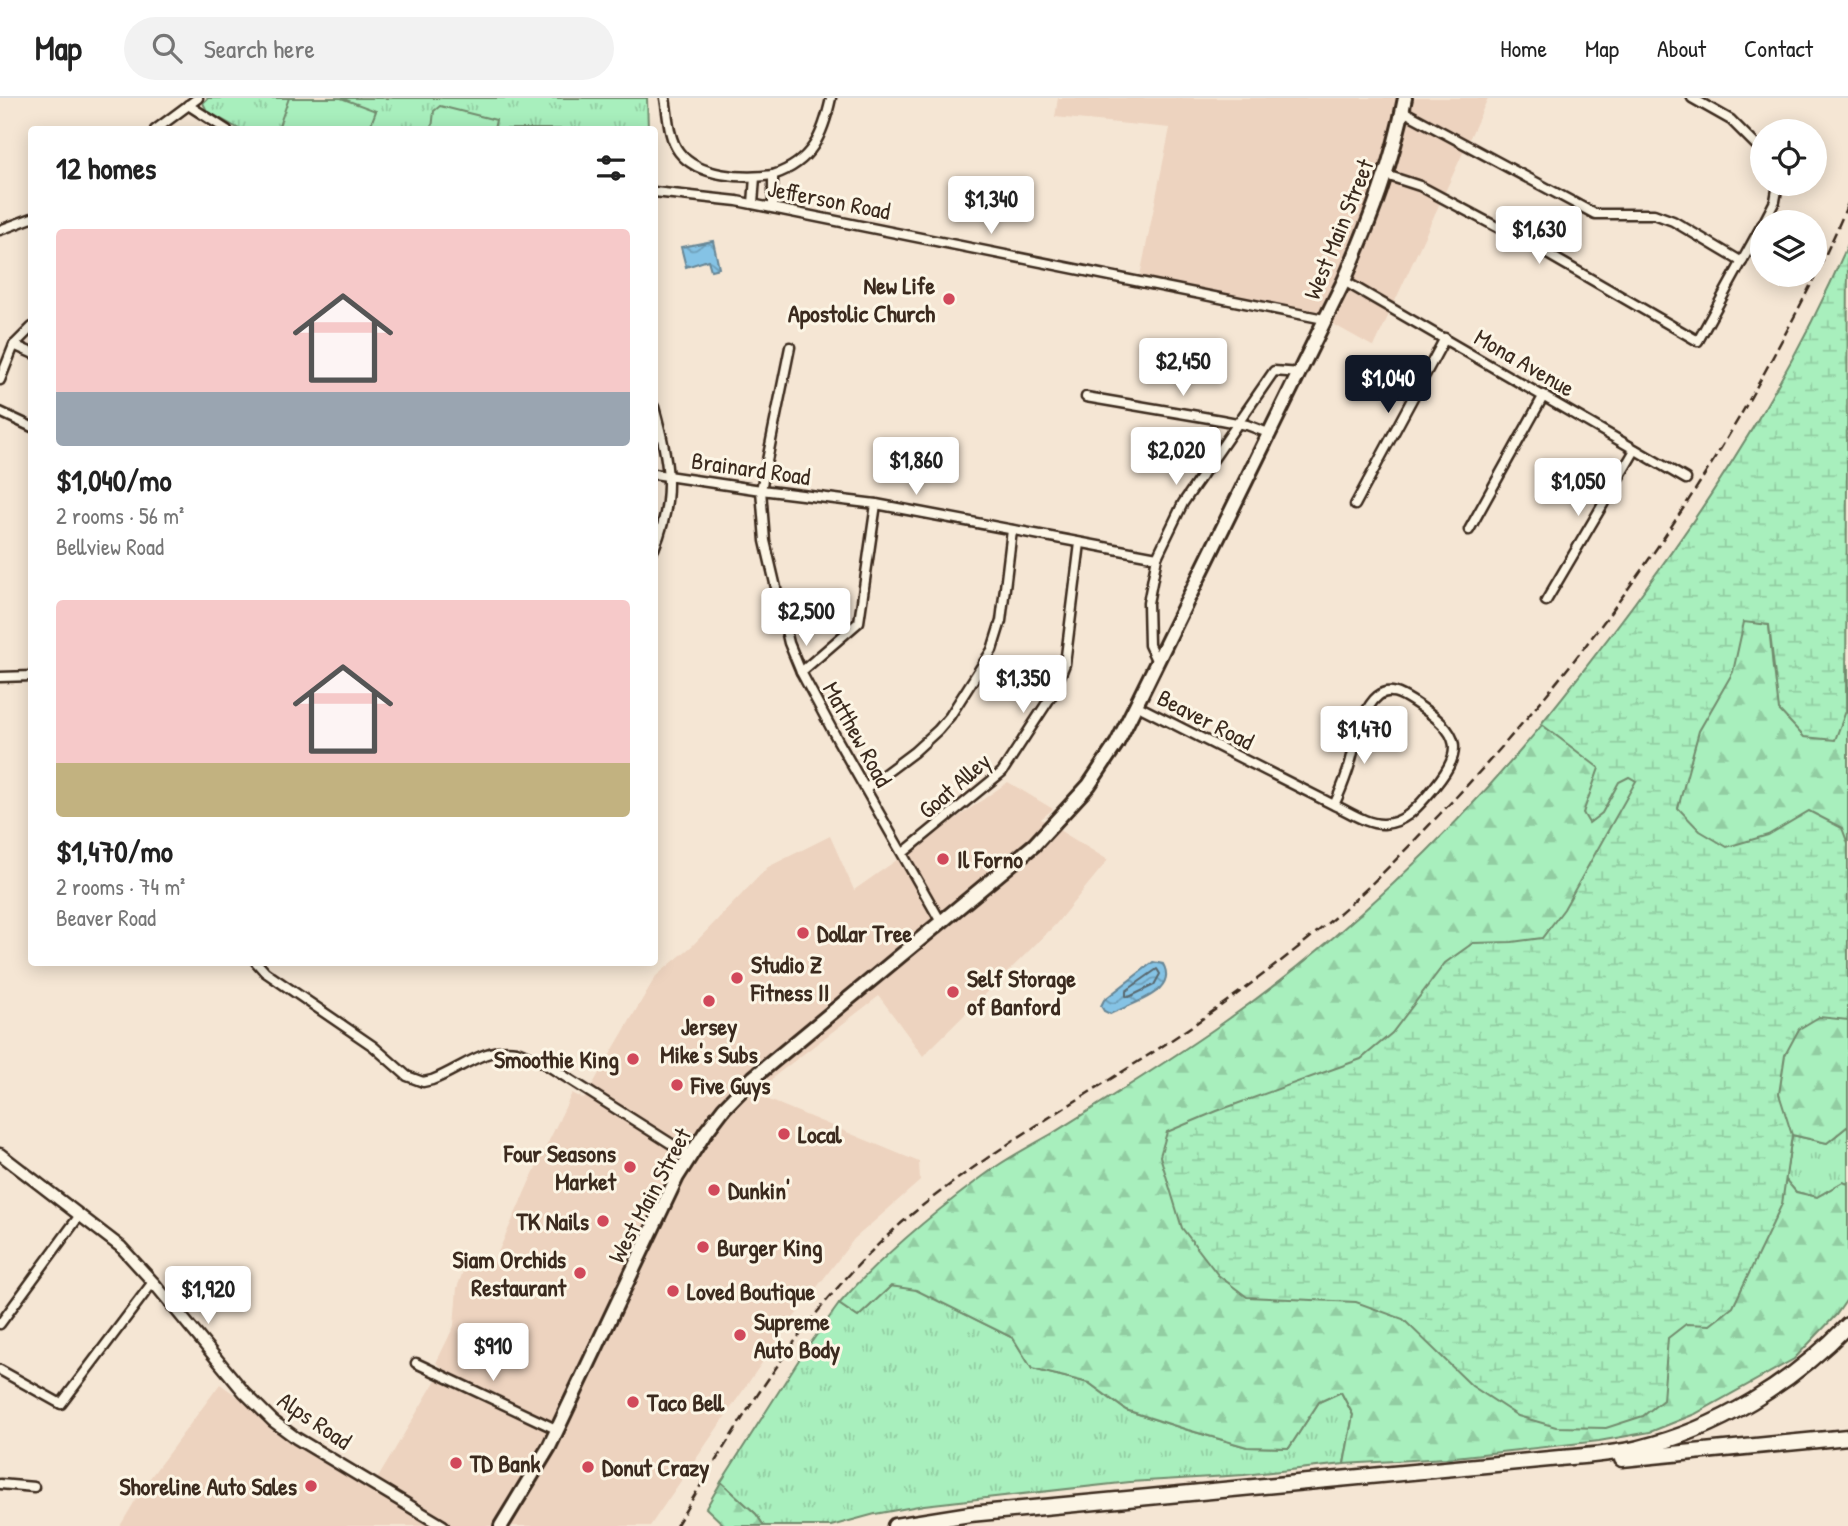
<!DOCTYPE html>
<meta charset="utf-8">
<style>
body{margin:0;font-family:"Patrick Hand",sans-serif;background:#f2f2f2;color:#222;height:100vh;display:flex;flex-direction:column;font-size:26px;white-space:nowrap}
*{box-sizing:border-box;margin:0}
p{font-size:23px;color:#767676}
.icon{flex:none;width:38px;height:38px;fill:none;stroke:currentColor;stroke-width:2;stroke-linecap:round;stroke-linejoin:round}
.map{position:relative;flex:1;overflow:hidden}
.panel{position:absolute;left:28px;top:28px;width:630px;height:840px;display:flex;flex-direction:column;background:#fff;border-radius:7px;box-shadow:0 4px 18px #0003}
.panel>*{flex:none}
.tools{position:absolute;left:1750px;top:21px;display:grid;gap:14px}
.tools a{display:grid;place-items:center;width:77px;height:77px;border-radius:50%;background:#fff;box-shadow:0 4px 18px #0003;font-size:35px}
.price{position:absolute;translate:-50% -60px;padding:0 16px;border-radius:7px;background:#fff;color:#222;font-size:23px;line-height:46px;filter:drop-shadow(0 2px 4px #0008)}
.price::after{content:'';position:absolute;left:50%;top:42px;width:21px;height:16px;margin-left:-10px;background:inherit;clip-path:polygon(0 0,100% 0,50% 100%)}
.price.on{background:#111827;color:#fff}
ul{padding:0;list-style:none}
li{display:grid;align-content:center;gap:14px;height:371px;padding:0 28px}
li span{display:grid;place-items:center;height:217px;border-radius:7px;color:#555}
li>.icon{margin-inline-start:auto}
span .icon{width:126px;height:126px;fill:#fffc;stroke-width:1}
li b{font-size:30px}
h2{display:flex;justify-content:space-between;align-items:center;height:84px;padding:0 28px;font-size:30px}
header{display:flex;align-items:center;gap:42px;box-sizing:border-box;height:98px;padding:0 35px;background:#fff;border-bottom:2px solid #e0e0e0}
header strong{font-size:33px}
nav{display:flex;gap:38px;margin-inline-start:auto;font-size:24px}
.search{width:490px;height:63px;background:#f2f2f2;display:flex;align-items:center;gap:18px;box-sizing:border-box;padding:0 24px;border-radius:38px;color:#767676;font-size:26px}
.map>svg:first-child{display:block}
.built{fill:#edd3bf}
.grass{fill:url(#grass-tufts);stroke:#728c6e;stroke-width:2}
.forest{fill:url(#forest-firs);stroke:#728c6e;stroke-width:2}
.wetland{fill:url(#wetland-marsh);stroke:#728c6e;stroke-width:2}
.garden{fill:#a8efbd;stroke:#728c6e;stroke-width:2}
.water{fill:url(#water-waves);stroke:#678695;stroke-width:2}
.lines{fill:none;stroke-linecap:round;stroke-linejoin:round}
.shore{stroke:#59676e;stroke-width:2}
.minor-casing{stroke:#3b2a1e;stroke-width:13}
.tertiary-casing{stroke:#3b2a1e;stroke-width:15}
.primary-casing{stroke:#3b2a1e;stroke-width:18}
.motorway-casing{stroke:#3b2a1e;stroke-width:19}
.minor{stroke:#fcf5e5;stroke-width:8}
.tertiary{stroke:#fcf5e5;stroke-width:10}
.primary{stroke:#fcf5e5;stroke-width:12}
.motorway{stroke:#fcf5e5;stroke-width:14}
.rail{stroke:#3b2a1e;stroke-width:2.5;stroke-dasharray:10 5;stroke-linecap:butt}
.poi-dot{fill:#d1495b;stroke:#fcf5e5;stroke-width:2.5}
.labels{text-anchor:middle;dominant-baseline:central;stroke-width:6;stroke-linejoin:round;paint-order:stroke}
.street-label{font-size:24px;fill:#3b2a1e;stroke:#fcf5e5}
.poi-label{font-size:24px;font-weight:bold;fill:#3b2a1e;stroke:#fcf5e5;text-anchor:start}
</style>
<header>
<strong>Map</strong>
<div class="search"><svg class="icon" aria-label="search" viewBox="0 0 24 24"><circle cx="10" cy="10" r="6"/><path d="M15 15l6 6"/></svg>Search here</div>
<nav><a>Home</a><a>Map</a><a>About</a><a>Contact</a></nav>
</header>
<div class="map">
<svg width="1848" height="1428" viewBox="0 0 1848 1428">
<defs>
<pattern id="grass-tufts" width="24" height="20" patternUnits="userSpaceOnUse" patternTransform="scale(1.75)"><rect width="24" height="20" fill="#a8efbd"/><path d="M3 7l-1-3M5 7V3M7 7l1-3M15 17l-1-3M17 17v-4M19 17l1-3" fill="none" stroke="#92cda2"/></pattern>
<pattern id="forest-firs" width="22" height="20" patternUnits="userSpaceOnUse" patternTransform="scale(1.75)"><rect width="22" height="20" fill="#a8efbd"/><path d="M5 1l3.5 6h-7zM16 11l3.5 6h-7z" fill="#92cda2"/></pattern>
<pattern id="wetland-marsh" width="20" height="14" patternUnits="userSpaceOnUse" patternTransform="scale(1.75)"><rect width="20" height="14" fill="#a8efbd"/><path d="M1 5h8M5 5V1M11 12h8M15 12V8" fill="none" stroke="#92cda2"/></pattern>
<pattern id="water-waves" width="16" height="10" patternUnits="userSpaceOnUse" patternTransform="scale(1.75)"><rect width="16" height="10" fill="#85c3e5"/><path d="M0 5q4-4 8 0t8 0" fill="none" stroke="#6e9fb9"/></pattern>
</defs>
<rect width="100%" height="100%" fill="#f5e6d4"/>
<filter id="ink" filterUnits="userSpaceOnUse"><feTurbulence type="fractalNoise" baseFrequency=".0143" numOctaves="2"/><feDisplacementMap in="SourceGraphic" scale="14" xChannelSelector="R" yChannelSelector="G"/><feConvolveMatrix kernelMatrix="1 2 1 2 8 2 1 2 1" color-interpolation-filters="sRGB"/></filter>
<g filter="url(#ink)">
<g class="built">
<path d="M1058,0H1488L1374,249L1324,221L1139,183L1170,30L1055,19Z"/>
<path d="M1008,684L1053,711L1041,721L1108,762L1055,827L923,958L879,898L776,977L757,997L919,1064L920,1083L854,1141L788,1227L650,1428H120L144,1388L220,1286L241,1301L268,1327L305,1354L372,1390L443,1270L436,1265L454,1228L457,1190L466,1165L492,1168L531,1080L572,995L584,1001L656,878L692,848L768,769L830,738L854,792Z"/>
</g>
<g class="grass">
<path d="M208,0H647L648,31H239L207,13L203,5Z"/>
<path d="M1848,1028V1086L1843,1084L1817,1099L1796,1094L1785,1082L1792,1037L1827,1045Z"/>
<path d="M891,1188L916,1191L1013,1240L1032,1271L1089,1285L1126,1312L1188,1332L1247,1349L1289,1350L1319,1304L1341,1294L1353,1317L1344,1366L1244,1377L1130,1384L924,1407L875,1416L831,1428H764L756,1416L721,1384L802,1257L839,1206L858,1219Z"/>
</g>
<g class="forest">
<path d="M1638,502L1769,527L1773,571L1846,613L1848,566V1028L1827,1045L1792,1037L1785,1081L1796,1094L1817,1099L1843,1084L1848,1086V1200L1836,1217L1794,1261L1695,1316L1650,1334L1599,1343L1446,1360L1344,1366L1353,1317L1341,1294L1319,1304L1289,1350L1247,1349L1188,1332L1126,1312L1089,1285L1032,1271L1013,1240L916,1192L891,1188L858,1219L839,1206C886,1153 940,1109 997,1068C1015,1056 1034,1046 1053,1035C1109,1000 1166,965 1220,927C1383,813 1523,664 1638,502Z"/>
<path d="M721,1384L756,1416L764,1428H725L706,1410Z"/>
</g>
<path class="wetland" d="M1848,146L1846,613L1835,642L1804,639L1779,612L1769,527L1744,524L1733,574L1699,633L1678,710L1700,733L1727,749L1768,737L1809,713L1842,730L1848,746V922L1819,919L1799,931L1785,957L1779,996L1792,1037L1782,1106L1733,1209L1710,1227L1686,1226L1668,1240L1663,1302L1643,1318L1606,1330L1556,1329L1518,1318L1472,1288L1403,1221L1356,1204L1247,1199L1218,1177L1182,1130L1160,1058L1167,1034L1217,1013L1361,961L1392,935L1445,865L1473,845L1512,844L1542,840L1564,811L1636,683L1629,679L1619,684L1602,715L1589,725L1583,715L1599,670L1541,626C1660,478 1773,321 1848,146Z"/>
<g class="garden">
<path d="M289,0H341L376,13L369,31H290L279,28Z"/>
<path d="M440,8L496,22L494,31H432L434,13Z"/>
</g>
<g class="water">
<path d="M713,143L719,170L711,172L708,162L686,169L681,149Z"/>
<path d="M1153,864L1163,866C1179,894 1130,906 1110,916L1104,913L1101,908L1104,902Z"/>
</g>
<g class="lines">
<path class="shore" d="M1157,871L1160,876L1154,887L1129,899L1126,898V893Z"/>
<defs>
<g id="minor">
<path d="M665,0C668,16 668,40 679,54C698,79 744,81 773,77"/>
<path d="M1692,0L1731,22L1762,53"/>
<path d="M188,7L227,32"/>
<path d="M1403,13L1595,116H1654L1673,123L1742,164"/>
<path d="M155,32L198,0"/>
<path d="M1386,77L1420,88L1544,154L1698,243L1762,127"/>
<path d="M654,94L737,103L1324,221"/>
<path d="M753,106L755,79"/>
<path d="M773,110V77C812,64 823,37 831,0"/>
<path d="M1764,124L1775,103L1778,86"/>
<path d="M0,132L32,120"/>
<path d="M1344,183L1686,381"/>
<path d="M14,247L32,255"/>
<path d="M790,249L761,392L765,443L789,545L801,574L837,641L941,824"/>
<path d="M0,282L14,247L32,229"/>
<path d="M1086,299L1221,322L1247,327L1271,336"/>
<path d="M654,309C669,362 676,399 654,451"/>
<path d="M0,314L32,329"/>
<path d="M654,376L761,392L876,406L1157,459"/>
<path d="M1355,407L1445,240"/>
<path d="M1469,432L1544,297"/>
<path d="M1546,503L1635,352"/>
<path d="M1157,564L1149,547L1148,505L1157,459L1183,405L1274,273L1300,275"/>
<path d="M801,574L859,524L876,406"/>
<path d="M0,579L32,578"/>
<path d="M1136,607L1334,707C1340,695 1344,684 1348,672C1355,651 1360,612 1378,598C1389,589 1401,596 1412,603C1463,636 1467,652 1427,698C1415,712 1403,725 1384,726C1367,727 1348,713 1334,707"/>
<path d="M866,690L914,654L938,632L950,618L992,552L1001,523L1012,432"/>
<path d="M903,755L1002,674L1054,594L1065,566L1080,445"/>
<path d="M256,864L265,874L373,948L407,978L423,984L432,982C459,972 485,948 516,953C524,955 533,960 542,964L689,1057"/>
<path d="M0,1226L80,1117"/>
<path d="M416,1265L558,1332"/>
<path d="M0,1272L61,1306L153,1184"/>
<path d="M0,1386L34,1389"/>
</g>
<path id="tertiary" d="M0,1056L121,1149L153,1184L244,1294L273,1323L296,1340L443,1428"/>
<path id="primary" d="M501,1428L549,1349L677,1079L705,1035L724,1010L754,979L1034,747L1089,687L1117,645L1136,607L1344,183C1370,123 1393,64 1405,0"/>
<g id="motorway">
<path d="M1622,1361L1848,1339"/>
<path d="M895,1428L970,1416L1560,1360C1586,1358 1613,1356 1639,1350C1718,1331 1792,1285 1848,1227"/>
</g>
</defs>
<use href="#minor" class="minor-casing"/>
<use href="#tertiary" class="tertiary-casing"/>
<use href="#primary" class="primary-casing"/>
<use href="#motorway" class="motorway-casing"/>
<use href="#minor" class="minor"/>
<use href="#tertiary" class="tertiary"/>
<use href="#primary" class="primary"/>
<use href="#motorway" class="motorway"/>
<path class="rail" d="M676,1428C746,1313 815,1193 922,1108C995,1050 1077,1003 1155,953C1218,911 1279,867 1336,818C1373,787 1406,751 1439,717C1572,579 1688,420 1777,251C1803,203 1828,155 1848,105"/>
</g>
</g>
<g class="poi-dot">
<circle cx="949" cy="201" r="7"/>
<circle cx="943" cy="761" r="7"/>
<circle cx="803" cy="835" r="7"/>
<circle cx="737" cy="880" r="7"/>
<circle cx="953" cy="894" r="7"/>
<circle cx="709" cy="903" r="7"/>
<circle cx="633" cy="961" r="7"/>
<circle cx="677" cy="987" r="7"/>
<circle cx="784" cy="1036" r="7"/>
<circle cx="630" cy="1069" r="7"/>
<circle cx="714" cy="1092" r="7"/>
<circle cx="603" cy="1123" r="7"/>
<circle cx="703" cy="1149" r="7"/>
<circle cx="580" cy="1175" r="7"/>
<circle cx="673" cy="1193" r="7"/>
<circle cx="740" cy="1237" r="7"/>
<circle cx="633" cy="1304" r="7"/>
<circle cx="456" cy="1365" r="7"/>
<circle cx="588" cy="1369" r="7"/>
<circle cx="311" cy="1388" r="7"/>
</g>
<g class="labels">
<g class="street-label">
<text transform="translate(829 101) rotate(11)">Jefferson Road</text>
<text transform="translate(1338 131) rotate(-68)">West Main Street</text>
<text transform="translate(1525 264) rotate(30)">Mona Avenue</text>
<text transform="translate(751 370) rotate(8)">Brainard Road</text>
<text transform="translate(1206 621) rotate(27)">Beaver Road</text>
<text transform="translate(858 636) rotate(61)">Matthew Road</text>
<text transform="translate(954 687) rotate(-41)">Goat Alley</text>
<text transform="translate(649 1097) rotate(-62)">West Main Street</text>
<text transform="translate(315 1322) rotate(34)">Alps Road</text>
</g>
<g class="poi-label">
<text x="935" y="187" text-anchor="end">New Life<tspan x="935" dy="28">Apostolic Church</tspan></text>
<text x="957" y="761">Il Forno</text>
<text x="817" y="835">Dollar Tree</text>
<text x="751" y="866">Studio Z<tspan x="751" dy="28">Fitness II</tspan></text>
<text x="967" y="880">Self Storage<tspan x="967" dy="28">of Banford</tspan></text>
<text x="709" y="928" text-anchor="middle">Jersey<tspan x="709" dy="28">Mike's Subs</tspan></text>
<text x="619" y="961" text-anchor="end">Smoothie King</text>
<text x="691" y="987">Five Guys</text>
<text x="798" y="1036">Local</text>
<text x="616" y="1055" text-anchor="end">Four Seasons<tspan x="616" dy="28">Market</tspan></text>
<text x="728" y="1092">Dunkin'</text>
<text x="589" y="1123" text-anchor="end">TK Nails</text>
<text x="717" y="1149">Burger King</text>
<text x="566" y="1161" text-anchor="end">Siam Orchids<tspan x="566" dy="28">Restaurant</tspan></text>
<text x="687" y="1193">Loved Boutique</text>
<text x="754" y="1223">Supreme<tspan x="754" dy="28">Auto Body</tspan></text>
<text x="647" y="1304">Taco Bell</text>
<text x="470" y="1365">TD Bank</text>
<text x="602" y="1369">Donut Crazy</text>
<text x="297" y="1388" text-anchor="end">Shoreline Auto Sales</text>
</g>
</g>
</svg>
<div class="tools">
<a><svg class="icon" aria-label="locate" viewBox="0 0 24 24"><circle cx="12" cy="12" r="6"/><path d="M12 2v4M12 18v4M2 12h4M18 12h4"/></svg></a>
<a><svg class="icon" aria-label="layers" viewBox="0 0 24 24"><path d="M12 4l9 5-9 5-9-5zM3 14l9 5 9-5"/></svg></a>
</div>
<b class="price" style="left:991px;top:138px">$1,340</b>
<b class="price" style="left:1539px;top:168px">$1,630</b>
<b class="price" style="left:1183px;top:300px">$2,450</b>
<b class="price on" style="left:1388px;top:317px">$1,040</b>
<b class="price" style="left:1176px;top:389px">$2,020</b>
<b class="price" style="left:916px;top:399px">$1,860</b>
<b class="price" style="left:1578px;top:420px">$1,050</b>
<b class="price" style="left:806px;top:550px">$2,500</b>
<b class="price" style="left:1023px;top:617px">$1,350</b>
<b class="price" style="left:1364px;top:668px">$1,470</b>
<b class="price" style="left:208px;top:1228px">$1,920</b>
<b class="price" style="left:493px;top:1285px">$910</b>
<section class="panel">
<h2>12 homes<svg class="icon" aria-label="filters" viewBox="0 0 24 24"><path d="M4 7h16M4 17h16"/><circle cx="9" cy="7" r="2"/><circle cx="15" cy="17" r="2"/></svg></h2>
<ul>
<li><span style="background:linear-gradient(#f6c9c9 75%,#9aa5b1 0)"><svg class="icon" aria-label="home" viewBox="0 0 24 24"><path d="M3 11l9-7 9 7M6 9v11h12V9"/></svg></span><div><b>$1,040/mo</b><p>2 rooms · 56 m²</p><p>Bellview Road</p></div></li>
<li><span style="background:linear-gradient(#f6c9c9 75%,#c2b280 0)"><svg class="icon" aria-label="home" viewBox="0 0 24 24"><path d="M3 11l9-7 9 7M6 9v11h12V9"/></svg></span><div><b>$1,470/mo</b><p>2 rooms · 74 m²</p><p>Beaver Road</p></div></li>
</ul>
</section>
</div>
